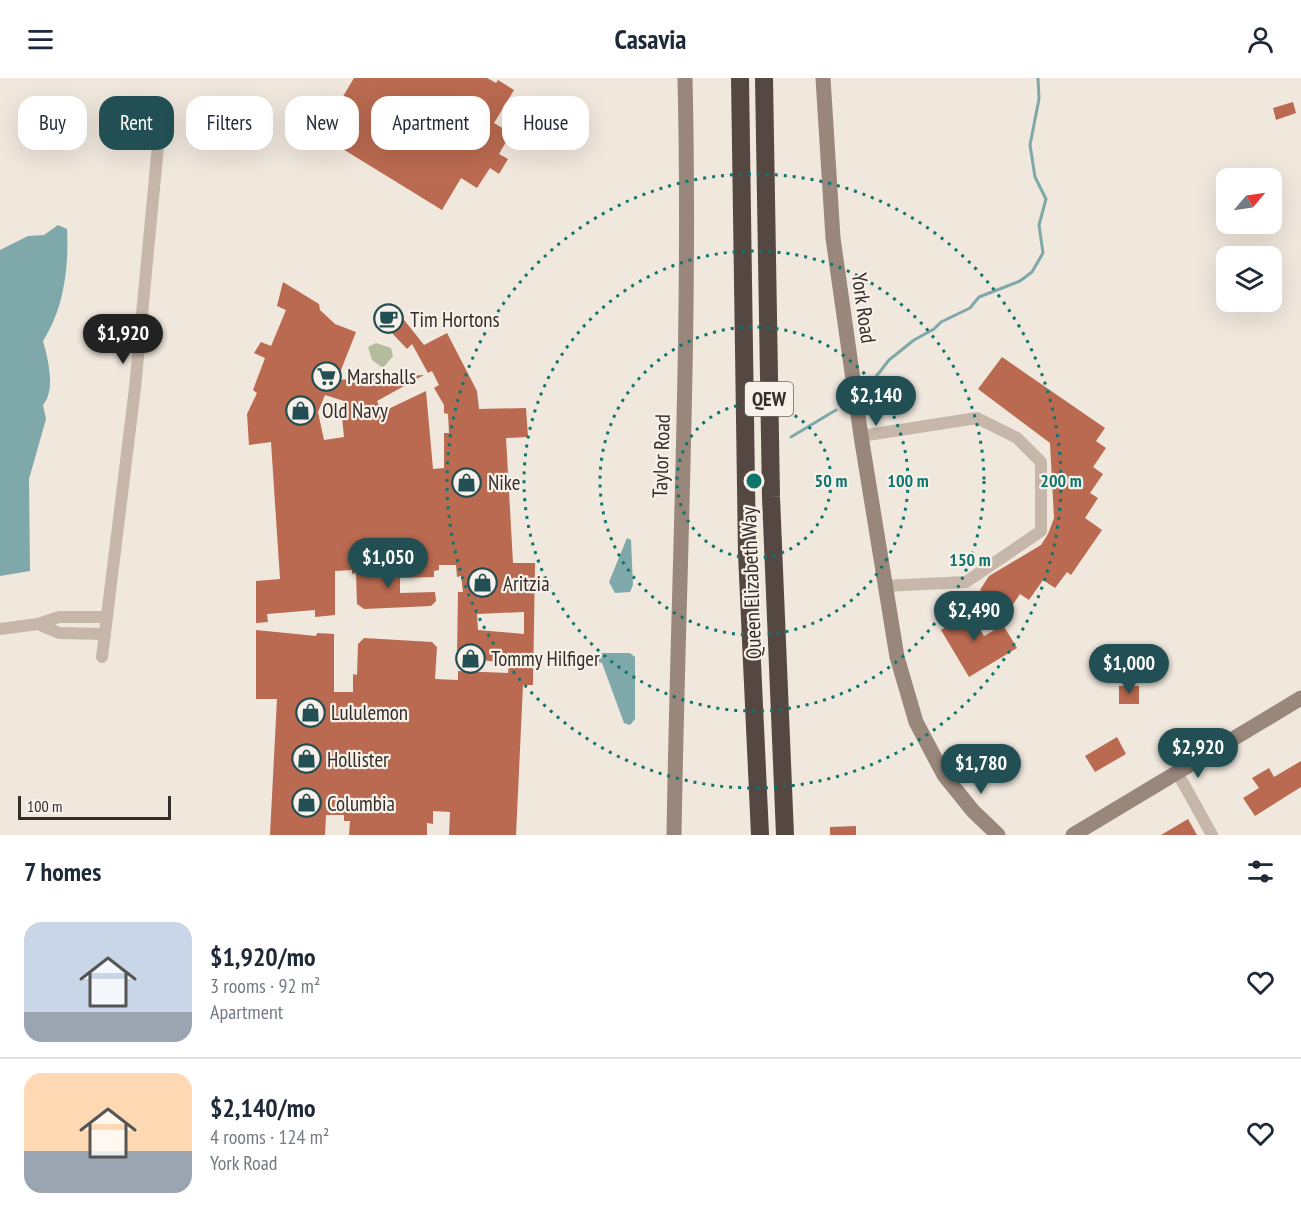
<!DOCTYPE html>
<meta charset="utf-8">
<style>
body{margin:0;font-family:"PT Sans Narrow",sans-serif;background:#f6f6f7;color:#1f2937;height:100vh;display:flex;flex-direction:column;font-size:22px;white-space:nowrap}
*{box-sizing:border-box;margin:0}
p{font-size:20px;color:#747a83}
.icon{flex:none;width:33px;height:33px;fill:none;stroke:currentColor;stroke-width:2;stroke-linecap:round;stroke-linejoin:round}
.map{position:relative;height:757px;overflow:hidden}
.sheet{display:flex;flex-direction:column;background:#fff;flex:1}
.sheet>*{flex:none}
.guide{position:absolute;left:18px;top:18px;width:600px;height:54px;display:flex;gap:12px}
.needle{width:39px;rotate:61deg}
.controls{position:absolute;left:1216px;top:90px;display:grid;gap:12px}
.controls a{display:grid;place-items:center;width:66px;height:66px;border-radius:12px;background:#fff;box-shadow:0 6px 24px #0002;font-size:30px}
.scale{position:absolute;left:18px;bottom:15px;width:153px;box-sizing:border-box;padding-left:6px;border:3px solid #352d29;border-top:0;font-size:16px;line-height:21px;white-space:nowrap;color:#352d29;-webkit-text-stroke:4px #f8f1e9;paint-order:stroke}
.price{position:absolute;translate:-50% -51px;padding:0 14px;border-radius:21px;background:#224f53;color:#fff;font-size:20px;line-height:39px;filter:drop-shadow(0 2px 3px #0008)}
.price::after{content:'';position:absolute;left:50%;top:36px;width:18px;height:14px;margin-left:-9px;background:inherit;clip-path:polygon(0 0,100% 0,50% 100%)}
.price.active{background:#222;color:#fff}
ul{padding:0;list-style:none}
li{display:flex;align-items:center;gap:18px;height:150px;padding:0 24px}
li+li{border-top:2px solid #e0e1e3}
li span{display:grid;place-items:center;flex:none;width:168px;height:120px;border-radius:18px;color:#555}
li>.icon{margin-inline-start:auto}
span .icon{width:72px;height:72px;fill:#fffc;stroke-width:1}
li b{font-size:26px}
h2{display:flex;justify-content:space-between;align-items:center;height:72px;padding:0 24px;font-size:26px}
.chip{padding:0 21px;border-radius:18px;background:#fff;box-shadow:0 6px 24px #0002;font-size:21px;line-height:54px}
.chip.active{background:#224f53;color:#fff}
header{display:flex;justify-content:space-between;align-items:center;height:78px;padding:0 24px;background:#fff;font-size:27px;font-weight:600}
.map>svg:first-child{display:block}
.green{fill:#b3bd9e}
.water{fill:#7fa8aa}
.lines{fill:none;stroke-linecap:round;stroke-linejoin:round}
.stream{stroke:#7fa8aa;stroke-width:3}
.building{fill:#ba6a50;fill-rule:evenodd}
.minor{stroke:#c7b7aa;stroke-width:12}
.secondary{stroke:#9a877c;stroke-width:15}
.motorway{stroke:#554741;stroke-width:18}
.ring{fill:none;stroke:#0f766e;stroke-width:3;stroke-dasharray:3 6}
.labels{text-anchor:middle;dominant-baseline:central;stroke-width:4.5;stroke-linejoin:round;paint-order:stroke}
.shield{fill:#f8f1e9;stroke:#706863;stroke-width:1.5}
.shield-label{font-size:20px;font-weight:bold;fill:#352d29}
.street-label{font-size:21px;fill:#352d29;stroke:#f8f1e9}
.poi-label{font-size:21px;fill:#352d29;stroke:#f8f1e9;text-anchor:start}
.centre{fill:#0f766e;stroke:#f8f1e9;stroke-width:3}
.ring-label{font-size:18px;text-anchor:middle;font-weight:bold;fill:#0f766e;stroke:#f8f1e9;stroke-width:4.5;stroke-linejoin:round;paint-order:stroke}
</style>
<header><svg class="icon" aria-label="menu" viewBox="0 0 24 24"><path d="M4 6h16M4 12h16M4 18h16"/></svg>Casavia<svg class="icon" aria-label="person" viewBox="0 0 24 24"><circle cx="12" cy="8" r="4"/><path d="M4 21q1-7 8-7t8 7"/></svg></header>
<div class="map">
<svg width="1301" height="757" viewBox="0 0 1301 757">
<rect width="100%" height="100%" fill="#f0e7dd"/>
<path class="green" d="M376,265L391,270L393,278L383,290L372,282L368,269Z"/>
<g class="water">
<path d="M58,147L67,151C69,188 64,231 43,263C48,281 56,312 43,327L46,341L29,401L30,493L0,498V172L28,158L44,157Z"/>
<path d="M627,460L631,462L633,507L630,514L615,515L609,504Z"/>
<path d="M602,575H630L635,579V641L630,647L624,645L602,585L595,583Z"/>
</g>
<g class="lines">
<g class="stream">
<path d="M875,300L889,282L914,262L934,251L941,244L970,230L979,219L1020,203L1032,194L1043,175L1039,147L1046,121L1035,99L1030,67L1039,21L1038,0"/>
<path d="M791,359L836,332"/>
</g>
</g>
<g class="building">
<path d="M354,0H487L496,5L498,2L514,12L494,45L511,55L499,76L508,81L499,96L490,90L477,110L461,100L442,132L320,57Z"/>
<path d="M1293,24L1296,35L1276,42L1273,30Z"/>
<path d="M283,204L319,226L320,232L335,246L356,254L337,302L424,297L377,323L382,334L426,313L433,391L444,390V355H449L448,336L444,335V327L434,310L439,307L432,293L428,295L412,266L407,271L378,240L388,230L394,236L397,233L424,267L447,255L477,313L479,331L526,330L528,359L506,360L513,485H535L533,607H523L516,757H449L450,734L433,733V746L427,745V757H349L350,743H344V737H326L325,757H270L277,621H256V552L316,558L317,555L334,556V614H353V596L357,597L358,566L364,560L432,564L437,569L435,601L458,602V593L508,595L509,586L457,578L458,514H463L461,498L457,499L456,487H439V492L434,493V499L400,500V515L435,514L436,523L431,528L364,531L357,526L356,495L352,496V492L335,493V537L315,539V532L267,536L268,544L256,545V503L280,501L271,364L249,367L247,336L257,315L253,312L265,280L254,275L261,264L271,268L286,232L277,228ZM325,317L344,323L341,330L344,359L324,362L318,334ZM524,534V556L478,552L477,536Z"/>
<path d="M1002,279L1105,350L1096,363L1106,370L1093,389L1103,396L1090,415L1098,420L1085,440L1102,452L1071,497L1067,494L1055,510L1043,502L1029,522L1020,516L1009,532L980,512L989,498L1041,467L1048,456L1054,440L1050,365L978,311Z"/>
<path d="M958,526L973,551L978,548L984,558L1003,547L1017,570L969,599L941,552L946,549L939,538Z"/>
<rect x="1119" y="608" width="20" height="18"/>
<path d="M1117,659L1126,676L1095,694L1085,678Z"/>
<path d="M1301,683V709L1255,738L1243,720L1259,710L1252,700L1269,690L1274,699Z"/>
<path d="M1188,741L1197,757H1161Z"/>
<path d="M856,748V757H830V749Z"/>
</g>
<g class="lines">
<g class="minor">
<path d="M861,358L977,340L1017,360L1041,384V453L966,504L884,508"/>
<path d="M38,546L59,555L105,556"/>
<path d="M0,551L38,546L59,539H106"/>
<path d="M102,579L135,310L161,36"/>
<path d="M1177,694L1212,757"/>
</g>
<g class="secondary">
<path d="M823,0L833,160L861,358L897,579L916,644L944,697L973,733L998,757"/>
<path d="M674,757C678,505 691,252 685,0"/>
<path d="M1073,757L1301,620"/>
</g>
<g class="motorway">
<path d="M740,0L747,476L760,757"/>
<path d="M764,0L771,419L785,757"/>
</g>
</g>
<g class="ring">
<circle cx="754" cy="403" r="77"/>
<circle cx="754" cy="403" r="154"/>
<circle cx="754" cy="403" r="230"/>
<circle cx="754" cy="403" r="307"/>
</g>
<defs>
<symbol id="cafe-ring" viewBox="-11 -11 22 22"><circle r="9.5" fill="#f8f1e9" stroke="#224f53" stroke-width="1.5"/><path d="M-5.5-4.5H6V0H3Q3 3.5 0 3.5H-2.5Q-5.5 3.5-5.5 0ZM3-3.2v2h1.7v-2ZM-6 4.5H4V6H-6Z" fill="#224f53"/></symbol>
<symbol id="supermarket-ring" viewBox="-11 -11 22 22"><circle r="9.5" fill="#f8f1e9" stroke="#224f53" stroke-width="1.5"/><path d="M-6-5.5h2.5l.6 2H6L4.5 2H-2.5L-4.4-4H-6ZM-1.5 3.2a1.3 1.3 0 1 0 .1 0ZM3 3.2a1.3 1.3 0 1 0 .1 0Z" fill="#224f53"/></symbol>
<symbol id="shop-ring" viewBox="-11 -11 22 22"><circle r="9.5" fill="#f8f1e9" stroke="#224f53" stroke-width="1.5"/><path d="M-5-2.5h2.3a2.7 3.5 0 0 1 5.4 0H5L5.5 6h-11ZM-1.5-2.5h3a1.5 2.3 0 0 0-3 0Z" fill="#224f53"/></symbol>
</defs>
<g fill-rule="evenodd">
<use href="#cafe-ring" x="372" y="224" width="33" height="33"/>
<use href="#supermarket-ring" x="310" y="282" width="33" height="33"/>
<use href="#shop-ring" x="284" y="316" width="33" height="33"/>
<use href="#shop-ring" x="450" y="388" width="33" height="33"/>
<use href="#shop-ring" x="466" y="488" width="33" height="33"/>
<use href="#shop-ring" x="454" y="564" width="33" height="33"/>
<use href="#shop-ring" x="294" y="618" width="33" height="33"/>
<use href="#shop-ring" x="290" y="664" width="33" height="33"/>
<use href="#shop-ring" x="290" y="708" width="33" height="33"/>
</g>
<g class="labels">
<rect class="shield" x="745" y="304" width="48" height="34" rx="4.5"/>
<g class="shield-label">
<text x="769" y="321">QEW</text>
</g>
<g class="street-label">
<text transform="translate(864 230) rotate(82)">York Road</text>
<text transform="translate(661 378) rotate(-88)">Taylor Road</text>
<text transform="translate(751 505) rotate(-92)">Queen Elizabeth Way</text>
</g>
<g class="poi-label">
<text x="410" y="241">Tim Hortons</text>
<text x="347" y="298">Marshalls</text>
<text x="322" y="332">Old Navy</text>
<text x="488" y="404">Nike</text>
<text x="503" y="505">Aritzia</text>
<text x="491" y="580">Tommy Hilfiger</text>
<text x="331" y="634">Lululemon</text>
<text x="327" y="681">Hollister</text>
<text x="327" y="725">Columbia</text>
</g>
</g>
<circle cx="754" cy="403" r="9" class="centre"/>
<g class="ring-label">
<text x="831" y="409">50 m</text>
<text x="908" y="409">100 m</text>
<text x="1061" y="409">200 m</text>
<text x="970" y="488">150 m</text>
</g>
</svg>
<div class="controls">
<a><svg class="needle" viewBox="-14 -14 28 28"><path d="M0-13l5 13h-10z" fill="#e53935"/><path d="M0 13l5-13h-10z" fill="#747a83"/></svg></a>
<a><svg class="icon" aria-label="layers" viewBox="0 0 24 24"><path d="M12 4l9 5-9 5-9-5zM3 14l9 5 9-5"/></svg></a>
</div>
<div class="scale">100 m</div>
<b class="price active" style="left:123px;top:287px">$1,920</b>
<b class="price" style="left:876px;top:349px">$2,140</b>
<b class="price" style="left:388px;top:511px">$1,050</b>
<b class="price" style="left:974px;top:564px">$2,490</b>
<b class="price" style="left:1129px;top:617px">$1,000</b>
<b class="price" style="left:1198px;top:701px">$2,920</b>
<b class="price" style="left:981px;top:717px">$1,780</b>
<div class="guide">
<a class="chip">Buy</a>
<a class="chip active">Rent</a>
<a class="chip">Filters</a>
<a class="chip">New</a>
<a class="chip">Apartment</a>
<a class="chip">House</a>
</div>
</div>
<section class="sheet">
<h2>7 homes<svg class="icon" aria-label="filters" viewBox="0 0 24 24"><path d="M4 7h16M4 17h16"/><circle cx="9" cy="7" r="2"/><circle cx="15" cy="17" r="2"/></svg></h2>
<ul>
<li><span style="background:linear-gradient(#c9d6e8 75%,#9aa5b1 0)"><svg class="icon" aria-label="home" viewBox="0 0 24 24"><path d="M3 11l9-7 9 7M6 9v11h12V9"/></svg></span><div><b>$1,920/mo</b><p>3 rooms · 92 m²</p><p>Apartment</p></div><svg class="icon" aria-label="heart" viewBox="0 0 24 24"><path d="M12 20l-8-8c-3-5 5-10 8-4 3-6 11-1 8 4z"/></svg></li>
<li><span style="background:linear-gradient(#ffd9b3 65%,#9aa5b1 0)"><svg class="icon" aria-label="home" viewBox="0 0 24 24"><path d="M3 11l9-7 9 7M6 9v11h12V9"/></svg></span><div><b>$2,140/mo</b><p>4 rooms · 124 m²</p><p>York Road</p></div><svg class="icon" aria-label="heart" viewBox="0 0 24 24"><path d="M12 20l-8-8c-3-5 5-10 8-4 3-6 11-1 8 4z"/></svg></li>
</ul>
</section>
